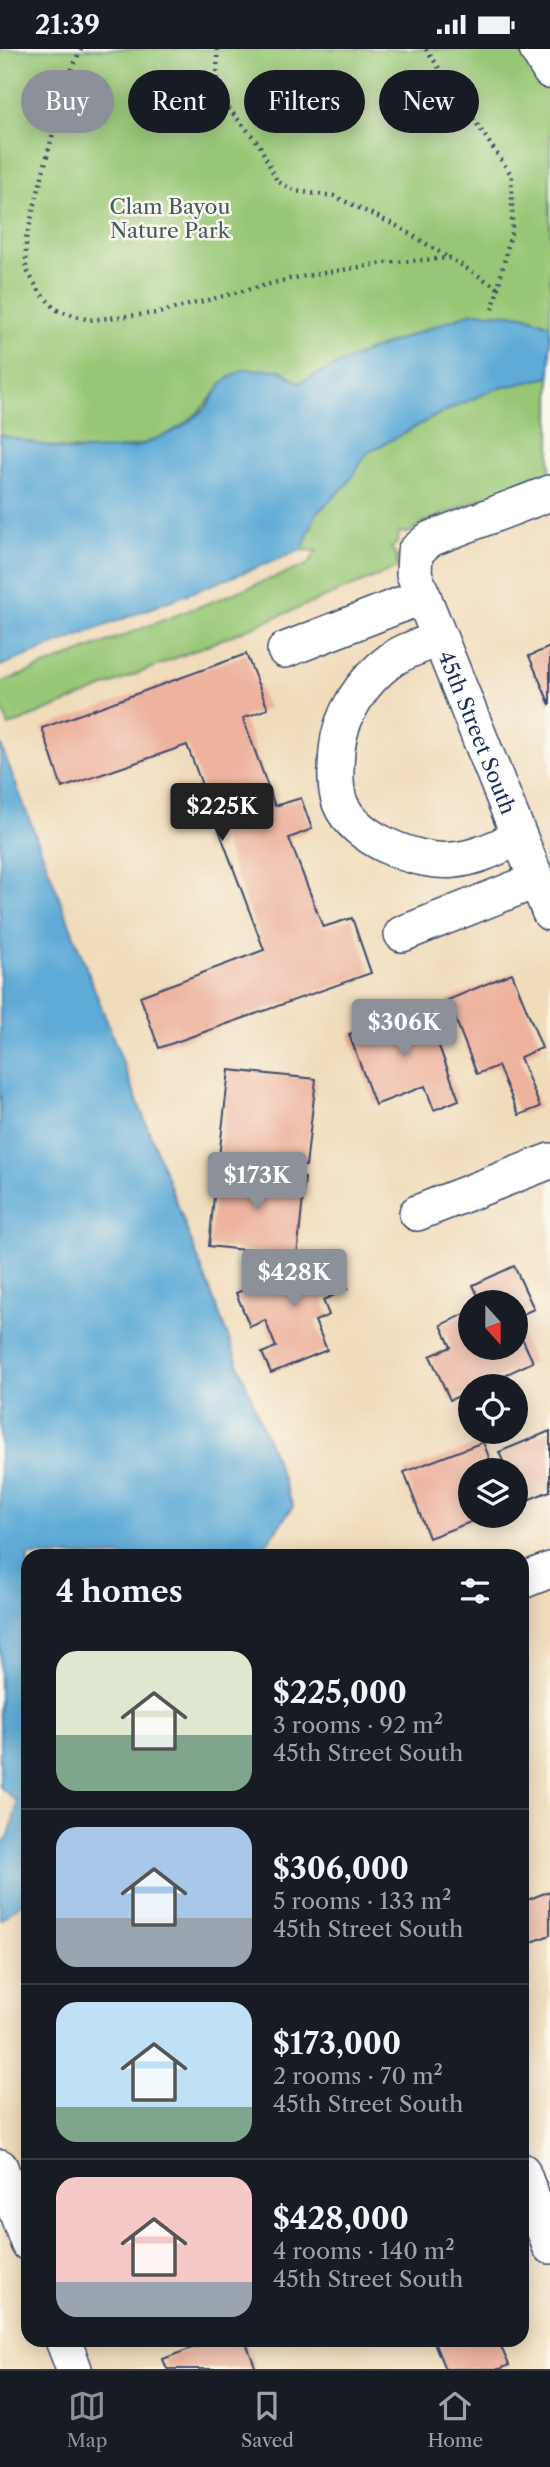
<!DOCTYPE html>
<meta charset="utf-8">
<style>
body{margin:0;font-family:"Libre Caslon Text",serif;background:#20242c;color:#f1f3f6;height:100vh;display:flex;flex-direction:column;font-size:26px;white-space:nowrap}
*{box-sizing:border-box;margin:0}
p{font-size:23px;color:#9ea1a6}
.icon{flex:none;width:38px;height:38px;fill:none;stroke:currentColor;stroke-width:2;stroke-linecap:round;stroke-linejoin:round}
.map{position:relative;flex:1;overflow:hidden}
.sheet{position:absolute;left:21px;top:1500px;width:508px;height:798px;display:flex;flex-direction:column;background:#171b24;border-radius:21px;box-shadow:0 4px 18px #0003}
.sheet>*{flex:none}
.hud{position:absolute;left:21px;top:21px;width:509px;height:63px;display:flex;gap:14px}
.needle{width:46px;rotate:159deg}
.tools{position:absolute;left:458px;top:1241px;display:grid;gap:14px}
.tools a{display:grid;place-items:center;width:70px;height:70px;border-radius:50%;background:#171b24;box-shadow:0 4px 18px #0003;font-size:35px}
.price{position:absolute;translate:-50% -60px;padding:0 16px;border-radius:7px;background:#8c9099;color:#fff;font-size:23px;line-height:46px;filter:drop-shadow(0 2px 4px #0008)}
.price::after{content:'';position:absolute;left:50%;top:42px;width:21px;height:16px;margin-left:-10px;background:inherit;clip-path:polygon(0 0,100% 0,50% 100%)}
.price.on{background:#222;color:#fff}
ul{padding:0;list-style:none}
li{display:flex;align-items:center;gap:21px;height:175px;padding:0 35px}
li+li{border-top:2px solid #363941}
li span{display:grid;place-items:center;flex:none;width:196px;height:140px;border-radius:21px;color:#555}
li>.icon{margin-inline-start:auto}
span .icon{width:84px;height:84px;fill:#fffc;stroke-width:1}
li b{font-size:30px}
h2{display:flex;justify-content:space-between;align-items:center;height:84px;padding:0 35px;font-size:30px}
.pill{padding:0 24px;border-radius:32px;background:#171b24;box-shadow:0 4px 18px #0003;font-size:24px;line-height:63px}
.pill.on{background:#8c9099;color:#fff}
.status{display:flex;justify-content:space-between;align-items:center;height:49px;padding:0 35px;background:#171b24;direction:ltr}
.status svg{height:19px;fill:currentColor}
.tabs{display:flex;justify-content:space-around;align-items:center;height:98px;border-top:2px solid #363941;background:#171b24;font-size:19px;color:#9ea1a6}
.tabs a{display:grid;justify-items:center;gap:4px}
.tabs .on{color:#8c9099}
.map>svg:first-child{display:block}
.green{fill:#97c776;stroke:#597b6a;stroke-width:2}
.water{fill:#5eabd7;stroke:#3c6d9a;stroke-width:2}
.building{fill:#edb39f}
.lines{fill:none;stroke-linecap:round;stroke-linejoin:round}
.minor-casing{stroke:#3b496c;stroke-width:38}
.path{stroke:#3b496c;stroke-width:4.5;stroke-dasharray:2 5;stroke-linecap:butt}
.minor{stroke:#fff;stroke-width:35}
.labels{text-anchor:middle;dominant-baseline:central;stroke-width:5;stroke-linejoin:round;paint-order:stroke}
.park-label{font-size:21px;fill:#405d65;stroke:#fbf7ec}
.street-label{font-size:21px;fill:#1b2f5e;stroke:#fbf7ec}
</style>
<div class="status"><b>21:39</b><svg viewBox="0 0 49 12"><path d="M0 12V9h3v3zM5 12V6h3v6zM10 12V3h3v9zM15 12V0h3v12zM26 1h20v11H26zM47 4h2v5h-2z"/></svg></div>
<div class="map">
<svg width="550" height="2320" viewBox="0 0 550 2320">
<rect width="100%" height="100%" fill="#fbf7ec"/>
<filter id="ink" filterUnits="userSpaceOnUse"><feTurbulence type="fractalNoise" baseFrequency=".0143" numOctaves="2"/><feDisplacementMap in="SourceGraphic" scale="14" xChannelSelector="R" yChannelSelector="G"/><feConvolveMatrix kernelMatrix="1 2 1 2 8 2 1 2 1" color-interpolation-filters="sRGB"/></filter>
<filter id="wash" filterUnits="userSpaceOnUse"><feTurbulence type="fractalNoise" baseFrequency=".00686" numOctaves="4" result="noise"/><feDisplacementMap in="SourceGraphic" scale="28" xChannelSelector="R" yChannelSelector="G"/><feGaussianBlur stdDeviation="1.57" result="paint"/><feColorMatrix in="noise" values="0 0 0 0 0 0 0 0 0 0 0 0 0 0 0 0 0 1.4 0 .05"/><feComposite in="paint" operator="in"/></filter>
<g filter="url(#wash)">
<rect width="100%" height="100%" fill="#f0dcbb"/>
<g class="green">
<path d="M0,0H550V276L524,266L473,263L366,303L299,334L281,321L223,333C169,416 84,409 0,386Z"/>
<path d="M550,328V424L422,474L409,484L399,483L398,493L391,499L397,508V519L9,677L0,654V634L307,516L317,502L302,501L316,465L348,434L366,404L441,364L495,340Z"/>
</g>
<g class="water">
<path d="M473,263L524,266L550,276V328L495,340L441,364L367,404L348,434L316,465L302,501L0,617V386L68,402L134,399L179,380L206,359L223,333L244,320L281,321L299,334L366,303Z"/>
<path d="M0,694L293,1457L258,1507H28V1848L0,1871V1796L9,1788L18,1753L0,1738Z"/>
</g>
<g id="blocks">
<g class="building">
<path d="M550,598V656L529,607Z"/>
<path d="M246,605L268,660L243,669L275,757L301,749L312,780L289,789L323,878L352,869L371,924L159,999L140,947L264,901L187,696L62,739L42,679Z"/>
<path d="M512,924L542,999L520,1008L540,1058L519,1066L498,1017L477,1025L448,951Z"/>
<path d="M424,957L459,1051L434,1061L425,1037L375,1056L349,985Z"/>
<path d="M229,1021L316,1030L306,1117L219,1108Z"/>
<path d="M217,1119L305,1129L297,1207L209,1197Z"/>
<path d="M333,1202L348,1240L323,1251L329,1266L315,1272L327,1301L271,1324L262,1304L276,1298L265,1271L250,1278L236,1244Z"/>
<path d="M514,1217L534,1260L516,1268V1253H481L473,1236Z"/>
<path d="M471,1262V1298H516V1276L533,1313L481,1337H471V1342L450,1351L430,1307L451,1298L441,1276Z"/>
<path d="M550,1382V1442L520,1454L516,1445V1421H507L499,1403Z"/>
<path d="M483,1393L494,1421H471V1466L486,1467L429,1489L404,1423Z"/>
<path d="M550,1842V1886L522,1897V1853Z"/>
<path d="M213,2291H245L256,2320H167L163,2310Z"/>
<path d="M433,2291H498L509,2316L500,2320H445Z"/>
</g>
</g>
</g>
<g filter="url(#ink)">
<use href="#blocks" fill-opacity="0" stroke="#3b496c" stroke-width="2"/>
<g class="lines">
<defs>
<g id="minor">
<path d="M537,0L550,22"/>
<path id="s1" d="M550,444L430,490L415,503L414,525L550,864"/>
<path d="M440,590C423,596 405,601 391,611C362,632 340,666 337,701C336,718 334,737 340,754C354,790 417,815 454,811C477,809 498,798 519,788"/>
<path d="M285,601L423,547"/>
<path d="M402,885L537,831"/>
<path d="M417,1164L550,1112"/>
<path d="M522,1532L550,1521"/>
<path d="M0,2118L28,2194"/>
<path d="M522,2122L550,2197"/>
<path d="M63,2291L74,2320"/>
</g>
</defs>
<use href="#minor" class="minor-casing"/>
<g class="path">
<path d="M81,0L66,33L26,190V220L41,245L57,261L89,271L158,264L289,230L384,214L450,209L498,239"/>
<path d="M217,0L218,47L259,95L277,132L295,142L334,147L399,178L449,209"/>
<path d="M426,0L512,127V180L492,264"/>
</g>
<use href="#minor" class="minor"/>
</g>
</g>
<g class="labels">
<g class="park-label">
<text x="170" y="157">Clam Bayou<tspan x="170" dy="24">Nature Park</tspan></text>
</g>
<g class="street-label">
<text stroke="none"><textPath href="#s1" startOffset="341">45th Street South</textPath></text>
</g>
</g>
</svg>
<div class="tools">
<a><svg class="needle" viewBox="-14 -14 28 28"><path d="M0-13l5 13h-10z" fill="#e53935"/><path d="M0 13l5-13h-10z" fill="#9ea1a6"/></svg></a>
<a><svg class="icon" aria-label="locate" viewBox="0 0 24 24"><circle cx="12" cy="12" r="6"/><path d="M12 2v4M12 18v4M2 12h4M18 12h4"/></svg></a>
<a><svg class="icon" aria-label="layers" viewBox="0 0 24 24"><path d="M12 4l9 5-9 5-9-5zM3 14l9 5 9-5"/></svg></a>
</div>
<b class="price on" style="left:222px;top:794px">$225K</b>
<b class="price" style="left:404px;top:1010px">$306K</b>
<b class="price" style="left:257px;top:1163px">$173K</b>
<b class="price" style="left:294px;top:1260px">$428K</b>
<div class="hud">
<a class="pill on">Buy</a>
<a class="pill">Rent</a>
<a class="pill">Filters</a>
<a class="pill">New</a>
</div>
<section class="sheet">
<h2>4 homes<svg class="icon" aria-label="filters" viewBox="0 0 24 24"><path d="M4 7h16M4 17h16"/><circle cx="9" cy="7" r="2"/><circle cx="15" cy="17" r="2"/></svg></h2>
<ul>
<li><span style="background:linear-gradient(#dfe7d0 60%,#7fa58c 0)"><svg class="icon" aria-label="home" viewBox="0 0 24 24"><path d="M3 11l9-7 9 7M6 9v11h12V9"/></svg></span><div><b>$225,000</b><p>3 rooms · 92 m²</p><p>45th Street South</p></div></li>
<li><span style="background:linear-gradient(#a9c7e8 65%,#9aa5b1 0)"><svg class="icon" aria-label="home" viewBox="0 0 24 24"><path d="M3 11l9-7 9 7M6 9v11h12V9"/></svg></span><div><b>$306,000</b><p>5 rooms · 133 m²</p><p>45th Street South</p></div></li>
<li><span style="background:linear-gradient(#bfe0f5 75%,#7fa58c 0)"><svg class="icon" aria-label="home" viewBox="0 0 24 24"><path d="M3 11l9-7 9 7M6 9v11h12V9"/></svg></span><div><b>$173,000</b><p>2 rooms · 70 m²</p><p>45th Street South</p></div></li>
<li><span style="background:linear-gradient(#f6c9c9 75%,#9aa5b1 0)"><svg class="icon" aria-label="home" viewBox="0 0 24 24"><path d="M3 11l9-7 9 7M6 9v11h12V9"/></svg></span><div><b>$428,000</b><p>4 rooms · 140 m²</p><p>45th Street South</p></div></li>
</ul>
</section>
</div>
<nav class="tabs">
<a class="on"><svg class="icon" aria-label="map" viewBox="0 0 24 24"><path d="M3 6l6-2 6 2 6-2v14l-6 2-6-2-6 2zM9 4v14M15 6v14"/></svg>Map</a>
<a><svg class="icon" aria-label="saved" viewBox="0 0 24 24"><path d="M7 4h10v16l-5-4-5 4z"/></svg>Saved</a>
<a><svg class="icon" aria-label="home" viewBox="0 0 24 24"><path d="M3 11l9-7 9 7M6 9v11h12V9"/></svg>Home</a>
</nav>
